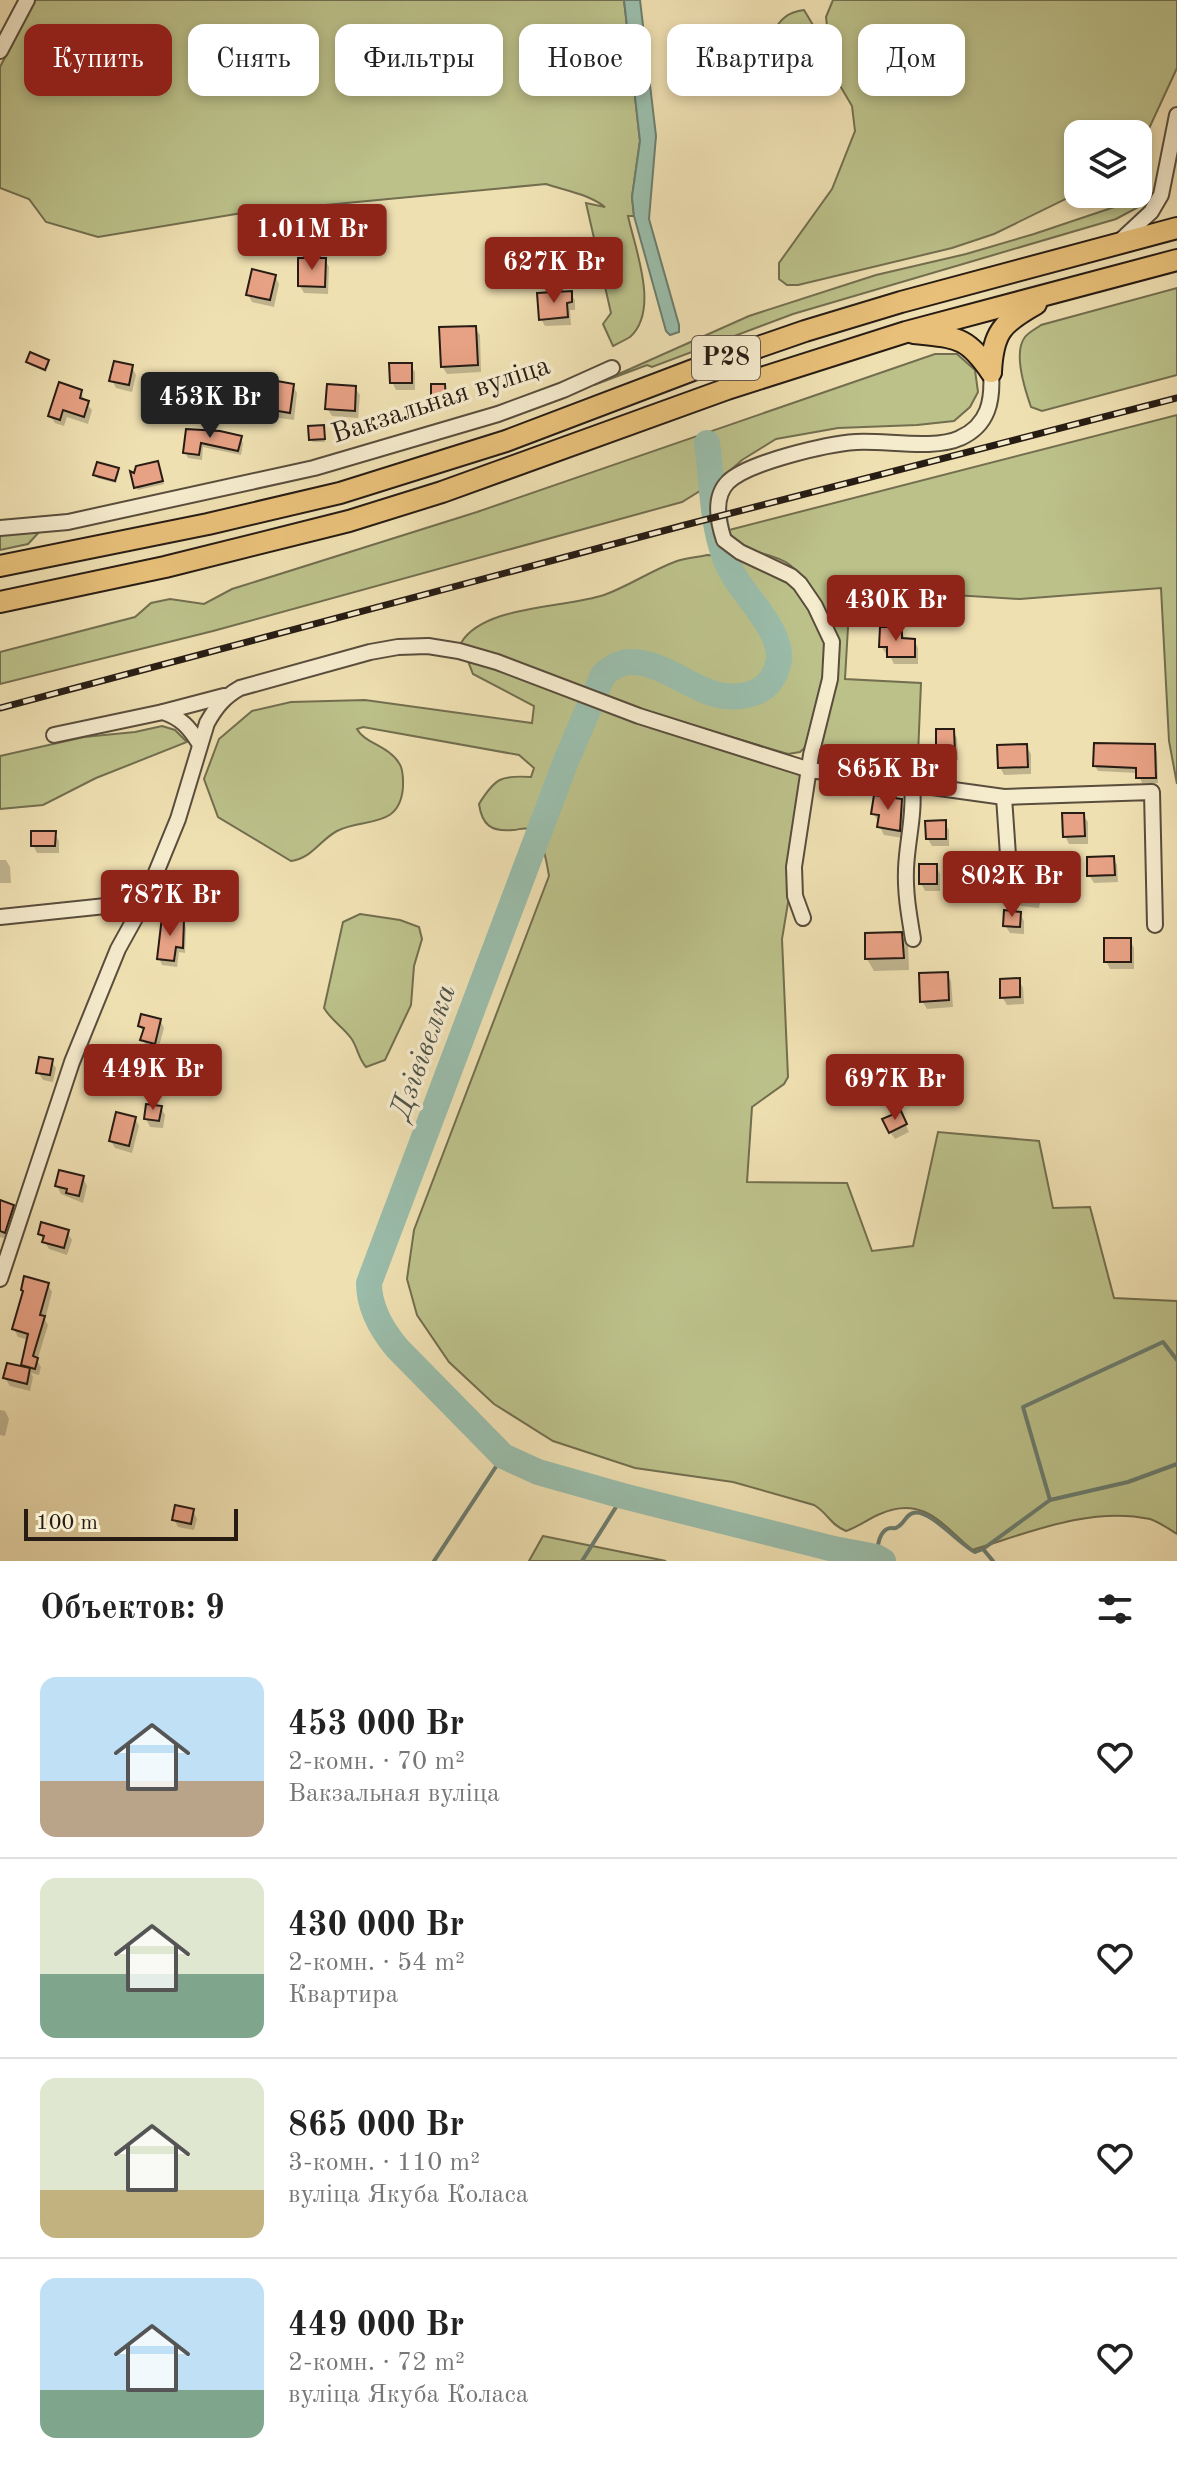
<!DOCTYPE html>
<html lang="ru">
<meta charset="utf-8">
<style>
body{margin:0;font-family:"Old Standard TT",serif;background:#f6f6f6;color:#222;height:100vh;display:flex;flex-direction:column;font-size:30px;white-space:nowrap}
*{box-sizing:border-box;margin:0}
p{font-size:26px;color:#767676}
.icon{flex:none;width:44px;height:44px;fill:none;stroke:currentColor;stroke-width:2;stroke-linecap:round;stroke-linejoin:round}
.map{position:relative;height:1561px;overflow:hidden}
.drawer{display:flex;flex-direction:column;background:#fff;flex:1}
.drawer>*{flex:none}
.top-card{position:absolute;left:24px;top:24px;width:1130px;height:72px;display:flex;gap:16px}
.tools{position:absolute;left:1064px;top:120px;display:grid;gap:16px}
.tools a{display:grid;place-items:center;width:88px;height:88px;border-radius:16px;background:#fff;box-shadow:0 4px 12px #0003;font-size:40px}
.scale{position:absolute;left:24px;bottom:20px;width:214px;box-sizing:border-box;padding-left:8px;border:4px solid #271c14;border-top:0;font-size:22px;line-height:28px;white-space:nowrap;color:#271c14;-webkit-text-stroke:6px #f5ebcd;paint-order:stroke}
.price{position:absolute;translate:-50% -68px;padding:0 18px;border-radius:8px;background:#8f2418;color:#fff;font-size:26px;line-height:52px;filter:drop-shadow(0 2px 4px #0008)}
.price::after{content:'';position:absolute;left:50%;top:48px;width:24px;height:18px;margin-left:-12px;background:inherit;clip-path:polygon(0 0,100% 0,50% 100%)}
.price.current{background:#222;color:#fff}
ul{padding:0;list-style:none}
li{display:flex;align-items:center;gap:24px;height:200px;padding:0 40px}
li+li{border-top:2px solid #e0e0e0}
li span{display:grid;place-items:center;flex:none;width:224px;height:160px;border-radius:16px;color:#555}
li>.icon{margin-inline-start:auto}
span .icon{width:96px;height:96px;fill:#fffc;stroke-width:1}
li b{font-size:34px}
h2{display:flex;justify-content:space-between;align-items:center;height:96px;padding:0 40px;font-size:34px}
.tag{padding:0 28px;border-radius:16px;background:#fff;box-shadow:0 4px 12px #0003;font-size:28px;line-height:72px}
.tag.current{background:#8f2418;color:#fff}
.map>svg:first-child{display:block}
.green{fill:#bcc18a;stroke:#726e4f;stroke-width:2}
.water{fill:#9abdab;stroke:#6c7d6f;stroke-width:2}
.shadow{fill:#0003}
.lines{fill:none;stroke-linecap:round;stroke-linejoin:round}
.stream{stroke:#6c7d6f;stroke-width:4}
.river{stroke:#9abdab;stroke-width:26}
.building{fill:#e7a184;stroke:#271c14;stroke-width:2}
.minor-casing{stroke:#594d3c;stroke-width:18}
.highway-casing{stroke:#271c14;stroke-width:24}
.minor{stroke:#f5ebcd;stroke-width:14}
.highway{stroke:#e8c079;stroke-width:20}
.rail-casing{stroke:#271c14;stroke-width:7}
.rail{stroke:#f5ebcd;stroke-width:4;stroke-dasharray:12;stroke-linecap:butt}
.labels{text-anchor:middle;dominant-baseline:central;stroke-width:7;stroke-linejoin:round;paint-order:stroke}
.shield{fill:#f5ebcd;stroke:#655a4c;stroke-width:2}
.shield-label{font-size:26px;font-weight:bold;fill:#271c14}
.street-label{font-size:28px;fill:#271c14;stroke:#f5ebcd}
.water-label{font-size:30px;font-style:italic;fill:#4f5449;stroke:#f5ebcd}
</style>
<div class="map">
<svg width="1177" height="1561" viewBox="0 0 1177 1561">
<rect width="100%" height="100%" fill="#efe0b2"/>
<filter id="stains"><feTurbulence type="fractalNoise" baseFrequency=".0025" numOctaves="4"/><feColorMatrix values="0 0 0 0 .2 0 0 0 0 .09 0 0 0 0 .02 0 0 0 .5 -.17"/></filter>
<radialGradient id="worn" r=".72"><stop offset=".6" stop-color="#630" stop-opacity="0"/><stop offset="1" stop-color="#630" stop-opacity=".3"/></radialGradient>
<g class="green">
<path d="M35,0H624L640,141L632,197L634,216H628C635,249 660,310 630,337C625,340 619,343 613,346L603,324L611,313L586,203L605,207C588,194 567,191 546,184L242,213L98,237L46,222L29,199L0,188V67Z"/>
<path d="M833,0H1177V68L1146,135L1138,146V134H1078V193L994,234L952,248L798,285H787L779,279V263L832,189L855,131L852,106L832,72L826,17Z"/>
<path d="M804,10L816,30L809,47L795,55L778,46L773,33C780,19 788,12 804,10Z"/>
<path d="M745,33L758,38L777,55L774,65L766,74L738,71L727,61L733,42Z"/>
<path d="M1153,194L1146,203L1116,219L793,314L652,367L647,365L594,385L749,316L876,275L966,254L1034,234Z"/>
<path d="M1177,288V375L1042,411L1031,407C1025,390 1013,352 1025,337C1029,332 1037,328 1041,325Z"/>
<path d="M935,354H957L975,370L978,392L970,407L954,421L917,425L838,428L776,439L742,460L724,476L682,502L213,631L0,684V652L135,617L151,603L170,599L204,604L232,589L477,512Z"/>
<path d="M1177,415V784L1169,741L1161,588L1020,599L938,594L849,610L845,679L921,683L918,755L928,788L812,766L834,632C825,607 810,582 790,565C772,550 734,555 729,530Z"/>
<path d="M41,530L28,544L0,550V535Z"/>
<path d="M707,555L740,557L798,585L826,645V677L809,744L800,752L788,754L648,712L810,770L782,939L788,1077L784,1084L752,1107L747,1182L847,1183L872,1251L913,1246L938,1132L1039,1141L1053,1208L1090,1207L1114,1298L1177,1301V1534C1169,1529 1159,1522 1150,1519C1090,1506 1028,1533 972,1550C942,1524 923,1495 880,1514C868,1519 858,1527 846,1531C828,1523 829,1514 814,1505L733,1482L635,1468L553,1441L494,1404L449,1362L417,1315L407,1279L414,1230L549,876C547,864 543,837 531,830C526,826 519,830 513,830C491,832 482,825 479,804C495,778 501,775 531,777L534,768L519,755L363,727L357,729C364,743 389,746 399,763C404,770 403,780 403,787C400,830 363,817 337,831C320,840 311,859 291,861L218,817L204,779L219,739L252,711L291,702L365,700L532,723L534,706L473,674L461,643C483,605 566,608 604,595C629,586 652,570 677,561C687,558 698,557 707,555Z"/>
<path d="M162,726L175,730L187,742L96,778L43,805L0,809V756L84,737L135,732Z"/>
<path d="M360,914L400,920L419,927L422,939L414,966L411,1005L385,1060L366,1067C358,1058 358,1048 351,1038C343,1027 331,1020 324,1008L343,922Z"/>
<path d="M543,1536L666,1561H529Z"/>
</g>
<path class="water" d="M624,0H640L656,136L649,219L679,325V332L670,335L666,331L634,216L632,197L640,141Z"/>
<g class="shadow">
<path d="M325,260L329,267L328,294L304,293L300,286Z"/>
<path d="M275,276L279,284L274,307L252,302L248,294Z"/>
<path d="M570,293L575,300V310H570L571,325L545,326L541,319Z"/>
<path d="M475,328L480,335L481,372L447,374L442,366Z"/>
<path d="M48,361L49,364L46,372L30,365L28,362Z"/>
<path d="M410,365L415,372V390H396L392,382Z"/>
<path d="M132,367L136,375L132,392L116,388L112,380Z"/>
<path d="M170,383L179,385L181,388L179,398L170,396L168,393Z"/>
<path d="M293,386L297,393L294,420L279,418L274,410Z"/>
<path d="M444,386L446,402H435L433,399Z"/>
<path d="M355,388L360,395L358,418L332,416L327,408Z"/>
<path d="M81,392L85,402L92,410L88,424L67,417L64,426L55,423L50,416Z"/>
<path d="M323,427L325,442H313L311,439Z"/>
<path d="M188,431L240,438L243,443L241,455L203,447L202,460L188,458L185,452Z"/>
<path d="M159,466L164,484L138,490L133,474Z"/>
<path d="M117,470L119,473L116,483L97,478L95,475Z"/>
<path d="M901,629L905,640H914L918,648V664H894L889,654H886L881,646Z"/>
<path d="M953,731L957,738L958,760H942L938,753Z"/>
<path d="M1026,746L1031,754V774L1004,775L1000,767Z"/>
<path d="M1154,746L1157,752L1158,783H1142L1138,773L1098,771L1095,766Z"/>
<path d="M900,801L905,809L903,838L884,835L880,827V821H878L873,813Z"/>
<path d="M1083,815L1088,822V844H1069L1065,836Z"/>
<path d="M944,822L949,830V846H932L928,839Z"/>
<path d="M54,833L59,841V853H37L33,845Z"/>
<path d="M1113,858L1117,865L1118,882L1094,883L1089,875Z"/>
<path d="M0,860H6L10,867L11,883H0Z"/>
<path d="M936,866L940,874V891H925L921,883Z"/>
<path d="M1037,883L1042,890L1039,908L1021,906L1016,898Z"/>
<path d="M1020,914L1024,921V934L1010,933L1005,925Z"/>
<path d="M183,921L186,928L185,953L179,952L177,967L162,965L159,958Z"/>
<path d="M901,934L908,946L909,970L874,971L867,959Z"/>
<path d="M1130,940L1134,948V969H1110L1106,961Z"/>
<path d="M947,974L951,981L953,1007L927,1009L922,1001Z"/>
<path d="M1019,980L1023,988L1024,1004L1007,1005L1002,997Z"/>
<path d="M160,1020L164,1028L158,1050L147,1047L143,1040L144,1033L140,1026Z"/>
<path d="M51,1061L56,1068L53,1082L43,1080L38,1072Z"/>
<path d="M129,1063L134,1071L129,1091L109,1086L105,1079Z"/>
<path d="M161,1108L165,1115L163,1128L150,1127L146,1119Z"/>
<path d="M135,1118L139,1126L132,1153L115,1148L111,1141Z"/>
<path d="M904,1121L909,1132L895,1139L890,1132Z"/>
<path d="M83,1178L87,1186L83,1203L61,1194L57,1186Z"/>
<path d="M0,1202L13,1206L17,1214L9,1239L0,1237Z"/>
<path d="M67,1232L72,1240L67,1255L49,1249L40,1234Z"/>
<path d="M48,1285L52,1292L45,1320L48,1325L37,1361L41,1367L39,1375L31,1373L33,1377L30,1391L10,1386L5,1378L26,1369L23,1365L29,1340L18,1337L14,1329Z"/>
<path d="M0,1410L5,1411L9,1419L5,1436L0,1435Z"/>
<path d="M193,1511L197,1519L194,1530L178,1527L174,1519Z"/>
</g>
<g class="lines">
<g class="stream">
<path d="M1050,1500L1128,1482L1177,1464"/>
<path d="M983,1549L1050,1500L1023,1407L1163,1342L1177,1360"/>
<path d="M876,1557C878,1547 878,1534 887,1529C895,1526 893,1531 899,1526C905,1522 906,1515 913,1513C929,1508 959,1544 975,1552L983,1549L993,1561"/>
<path d="M434,1561L503,1456"/>
<path d="M582,1561L623,1496"/>
</g>
<path class="river" d="M707,443C713,483 711,531 730,569C743,596 786,633 778,664C775,676 768,687 756,692C706,712 675,661 629,662C618,663 611,668 603,675L566,761L369,1283C369,1308 382,1330 397,1348L503,1456L538,1472L623,1496L834,1549L876,1557L883,1561"/>
</g>
<g class="building">
<path d="M298,258H326L325,287L298,286Z"/>
<path d="M252,269L276,275L270,300L246,295Z"/>
<path d="M572,291V302L567,303L568,317L539,320L537,293Z"/>
<path d="M476,326L478,365L441,367L439,327Z"/>
<path d="M30,352L49,360L45,370L26,362Z"/>
<path d="M114,361L133,365L129,385L109,381Z"/>
<path d="M389,363H412V383H390Z"/>
<path d="M277,381L294,384L290,413L272,410Z"/>
<path d="M59,382L82,390L80,398L89,401L84,417L63,410L60,420L48,416Z"/>
<path d="M327,384L356,386L355,411L325,409Z"/>
<path d="M431,384H445L446,400H431Z"/>
<path d="M324,425L325,439L309,440L308,426Z"/>
<path d="M186,429L220,431L242,436L238,451L201,443L199,455L183,453Z"/>
<path d="M158,461L163,481L134,488L130,471L134,473L136,466Z"/>
<path d="M97,462L119,468L115,481L93,475Z"/>
<path d="M880,627H902V638L915,639V657H887V647H879Z"/>
<path d="M936,729H954L955,753L936,754Z"/>
<path d="M1094,743L1155,744L1156,778H1136V768L1093,766Z"/>
<path d="M1027,744L1028,767L998,768L997,745Z"/>
<path d="M874,795L902,799L900,831L877,827L879,815L871,814Z"/>
<path d="M1062,813H1084L1085,836L1063,837Z"/>
<path d="M946,820V839H926L925,821Z"/>
<path d="M31,831H56L55,846H31Z"/>
<path d="M1114,856L1115,875L1087,876V857Z"/>
<rect x="919" y="864" width="18" height="20"/>
<path d="M1017,878L1039,881L1036,901L1014,899Z"/>
<path d="M1004,910L1021,912L1020,927L1003,926Z"/>
<path d="M162,917L184,920L183,948L176,947L174,961L157,959Z"/>
<path d="M902,932L904,958L865,959V933Z"/>
<rect x="1104" y="938" width="27" height="24"/>
<path d="M948,972L949,1000L920,1002L919,973Z"/>
<path d="M1020,978V997L1000,998V979Z"/>
<path d="M141,1014L161,1019L155,1044L140,1040L144,1028L138,1026Z"/>
<path d="M108,1056L131,1062L125,1085L103,1079Z"/>
<path d="M39,1057L53,1059L50,1075L36,1073Z"/>
<path d="M146,1104L162,1106L159,1121L144,1119Z"/>
<path d="M901,1111L907,1124L889,1133L882,1119Z"/>
<path d="M116,1112L136,1117L129,1146L109,1141Z"/>
<path d="M59,1170L84,1176L79,1196L66,1193L67,1189L55,1186Z"/>
<path d="M0,1200L14,1205L5,1233L0,1231Z"/>
<path d="M41,1222L69,1230L64,1248L42,1242L44,1236L38,1234Z"/>
<path d="M24,1276L49,1283L40,1315L45,1316L33,1356L38,1358L35,1369L21,1365L28,1334L12,1329L23,1291L21,1290Z"/>
<path d="M7,1363L30,1368L27,1384L3,1378Z"/>
<path d="M175,1505L194,1509L191,1524L172,1520Z"/>
</g>
<g class="lines">
<defs>
<g id="minor">
<path d="M0,51L27,0"/>
<path d="M1121,240L1151,212L1161,195L1177,115"/>
<path d="M0,528L68,522L314,468L498,414L563,390L612,368"/>
<path d="M163,712L224,696"/>
<path d="M54,735L163,712C181,718 189,727 199,743"/>
<path d="M912,786C915,814 907,841 906,869C905,893 909,915 913,939"/>
<path d="M1004,797L1009,870"/>
<path d="M0,917L144,902"/>
<path d="M803,918L795,896L794,867L811,755L830,679L832,642L815,606L800,584L791,576L740,552L724,540C718,522 713,497 728,482C749,462 827,444 856,442C884,440 935,450 960,438C989,425 993,400 991,372"/>
<path d="M0,1279L72,1062L118,949L144,902L178,819L207,723C216,707 224,697 240,688L370,652L398,647L428,646L459,651L497,662L639,716L810,770L1004,797L1152,792L1155,925"/>
</g>
<g id="highway">
<path d="M914,333C956,338 966,335 991,372"/>
<path d="M991,372C993,332 1002,323 1036,304"/>
<path d="M0,566L208,524L340,493L506,441L701,367L805,331L901,302L1177,228"/>
<path d="M0,602L165,567L349,521L442,492L727,389L906,332L1177,260"/>
</g>
</defs>
<use href="#minor" class="minor-casing"/>
<use href="#highway" class="highway-casing"/>
<use href="#minor" class="minor"/>
<use href="#highway" class="highway"/>
<defs>
<path id="rail" d="M0,708L685,525L1177,398"/>
</defs>
<use href="#rail" class="rail-casing"/>
<use href="#rail" class="rail"/>
</g>
<g class="labels">
<rect class="shield" x="692" y="336" width="68" height="44" rx="6"/>
<g class="shield-label">
<text x="726" y="358">Р28</text>
</g>
<g class="street-label">
<text transform="translate(441 401) rotate(-18)">Вакзальная вуліца</text>
</g>
<g class="water-label">
<text transform="translate(424 1052) rotate(-70)">Дзівівелка</text>
</g>
</g>
<rect width="100%" height="100%" filter="url(#stains)"/>
<rect width="100%" height="100%" fill="url(#worn)"/>
</svg>
<div class="tools">
<a><svg class="icon" aria-label="layers" viewBox="0 0 24 24"><path d="M12 4l9 5-9 5-9-5zM3 14l9 5 9-5"/></svg></a>
</div>
<div class="scale">100 m</div>
<b class="price" style="left:312px;top:272px">1.01M Br</b>
<b class="price" style="left:554px;top:305px">627K Br</b>
<b class="price current" style="left:210px;top:440px">453K Br</b>
<b class="price" style="left:896px;top:643px">430K Br</b>
<b class="price" style="left:888px;top:812px">865K Br</b>
<b class="price" style="left:1012px;top:919px">802K Br</b>
<b class="price" style="left:170px;top:938px">787K Br</b>
<b class="price" style="left:153px;top:1112px">449K Br</b>
<b class="price" style="left:895px;top:1122px">697K Br</b>
<div class="top-card">
<a class="tag current">Купить</a>
<a class="tag">Снять</a>
<a class="tag">Фильтры</a>
<a class="tag">Новое</a>
<a class="tag">Квартира</a>
<a class="tag">Дом</a>
</div>
</div>
<section class="drawer">
<h2>Объектов: 9<svg class="icon" aria-label="filters" viewBox="0 0 24 24"><path d="M4 7h16M4 17h16"/><circle cx="9" cy="7" r="2"/><circle cx="15" cy="17" r="2"/></svg></h2>
<ul>
<li><span style="background:linear-gradient(#bfe0f5 65%,#b9a48a 0)"><svg class="icon" aria-label="home" viewBox="0 0 24 24"><path d="M3 11l9-7 9 7M6 9v11h12V9"/></svg></span><div><b>453 000 Br</b><p>2-комн. · 70 m²</p><p>Вакзальная вуліца</p></div><svg class="icon" aria-label="heart" viewBox="0 0 24 24"><path d="M12 20l-8-8c-3-5 5-10 8-4 3-6 11-1 8 4z"/></svg></li>
<li><span style="background:linear-gradient(#dfe7d0 60%,#7fa58c 0)"><svg class="icon" aria-label="home" viewBox="0 0 24 24"><path d="M3 11l9-7 9 7M6 9v11h12V9"/></svg></span><div><b>430 000 Br</b><p>2-комн. · 54 m²</p><p>Квартира</p></div><svg class="icon" aria-label="heart" viewBox="0 0 24 24"><path d="M12 20l-8-8c-3-5 5-10 8-4 3-6 11-1 8 4z"/></svg></li>
<li><span style="background:linear-gradient(#dfe7d0 70%,#c2b280 0)"><svg class="icon" aria-label="home" viewBox="0 0 24 24"><path d="M3 11l9-7 9 7M6 9v11h12V9"/></svg></span><div><b>865 000 Br</b><p>3-комн. · 110 m²</p><p>вуліца Якуба Коласа</p></div><svg class="icon" aria-label="heart" viewBox="0 0 24 24"><path d="M12 20l-8-8c-3-5 5-10 8-4 3-6 11-1 8 4z"/></svg></li>
<li><span style="background:linear-gradient(#bfe0f5 70%,#7fa58c 0)"><svg class="icon" aria-label="home" viewBox="0 0 24 24"><path d="M3 11l9-7 9 7M6 9v11h12V9"/></svg></span><div><b>449 000 Br</b><p>2-комн. · 72 m²</p><p>вуліца Якуба Коласа</p></div><svg class="icon" aria-label="heart" viewBox="0 0 24 24"><path d="M12 20l-8-8c-3-5 5-10 8-4 3-6 11-1 8 4z"/></svg></li>
</ul>
</section>
